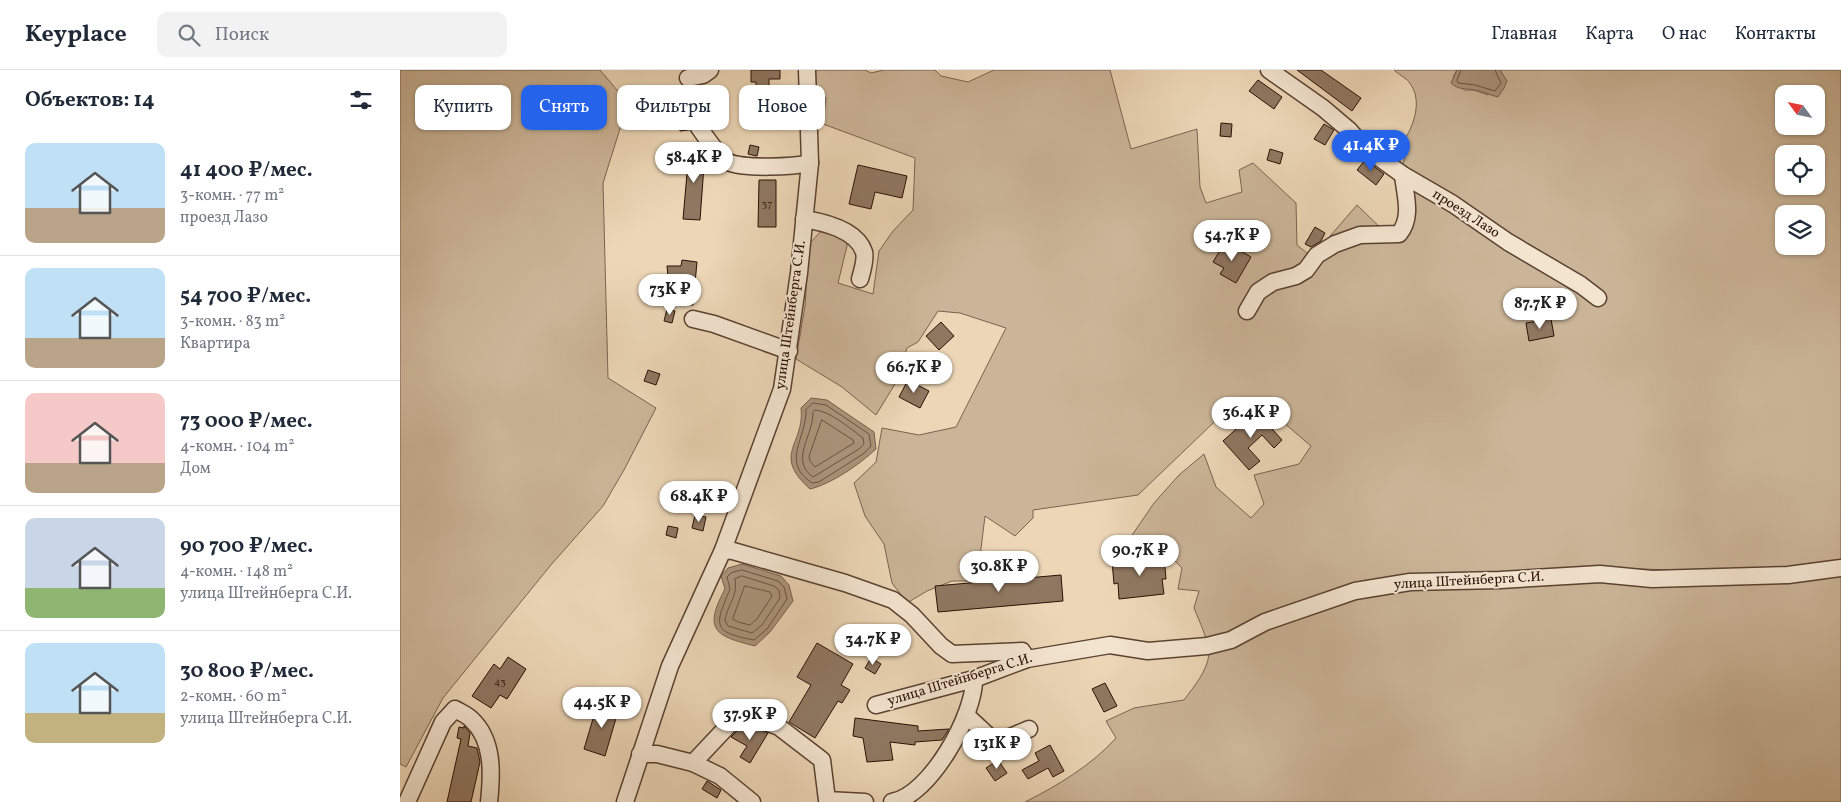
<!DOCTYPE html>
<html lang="ru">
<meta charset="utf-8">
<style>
body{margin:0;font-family:Vollkorn,serif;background:#f2f2f3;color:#1f2937;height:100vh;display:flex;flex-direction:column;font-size:19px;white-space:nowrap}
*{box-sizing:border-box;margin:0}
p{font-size:16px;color:#747a83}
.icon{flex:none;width:28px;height:28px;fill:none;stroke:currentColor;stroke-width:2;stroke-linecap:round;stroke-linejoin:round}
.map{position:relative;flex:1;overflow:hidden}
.sheet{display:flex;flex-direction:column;background:#fff;width:400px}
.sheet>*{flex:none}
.hud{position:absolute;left:15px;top:15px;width:475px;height:45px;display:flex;gap:10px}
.needle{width:32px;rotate:303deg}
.buttons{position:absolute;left:1375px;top:15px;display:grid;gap:10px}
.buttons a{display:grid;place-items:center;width:50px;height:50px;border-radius:10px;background:#fff;box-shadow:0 1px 4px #0004;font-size:25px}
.price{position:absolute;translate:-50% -42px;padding:0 11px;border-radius:18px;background:#fff;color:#222;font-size:16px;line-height:32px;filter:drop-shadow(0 1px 2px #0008)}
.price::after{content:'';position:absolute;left:50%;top:30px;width:15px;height:11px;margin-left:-8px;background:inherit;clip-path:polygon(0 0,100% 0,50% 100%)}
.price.on{background:#2563eb;color:#fff}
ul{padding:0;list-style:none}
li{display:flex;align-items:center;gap:15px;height:125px;padding:0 25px}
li+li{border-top:1px solid #e0e1e3}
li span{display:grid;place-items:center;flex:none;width:140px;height:100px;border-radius:10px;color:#555}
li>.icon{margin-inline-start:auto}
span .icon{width:60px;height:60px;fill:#fffc;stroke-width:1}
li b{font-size:21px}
h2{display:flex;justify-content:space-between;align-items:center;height:60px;padding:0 25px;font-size:21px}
.pill{padding:0 18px;border-radius:10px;background:#fff;box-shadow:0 1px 4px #0004;font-size:18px;line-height:45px}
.pill.on{background:#2563eb;color:#fff}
header{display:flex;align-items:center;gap:30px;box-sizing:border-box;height:70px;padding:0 25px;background:#fff;border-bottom:1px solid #e0e1e3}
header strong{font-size:24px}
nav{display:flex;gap:28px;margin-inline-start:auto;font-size:18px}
.search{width:350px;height:45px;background:#f2f2f3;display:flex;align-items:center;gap:12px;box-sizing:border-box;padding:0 18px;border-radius:10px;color:#747a83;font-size:19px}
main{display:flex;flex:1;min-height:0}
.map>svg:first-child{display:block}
.green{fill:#cbb598;stroke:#7a634e;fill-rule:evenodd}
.water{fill:#aa937a;stroke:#775f4b}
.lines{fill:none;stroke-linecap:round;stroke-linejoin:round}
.shore{stroke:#6a5240;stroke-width:1}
.building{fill:#8f7761;stroke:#2a1105}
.minor-casing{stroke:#5a4231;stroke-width:19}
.minor{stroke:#f3e4d0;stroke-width:16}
.labels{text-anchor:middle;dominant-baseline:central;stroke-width:4;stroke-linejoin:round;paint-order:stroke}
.number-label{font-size:11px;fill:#432a1c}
.street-label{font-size:14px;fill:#2a1105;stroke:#f3e4d0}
</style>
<header>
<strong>Keyplace</strong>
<div class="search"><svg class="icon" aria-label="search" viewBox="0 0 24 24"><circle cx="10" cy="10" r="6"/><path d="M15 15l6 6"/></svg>Поиск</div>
<nav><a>Главная</a><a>Карта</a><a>О нас</a><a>Контакты</a></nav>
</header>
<main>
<section class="sheet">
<h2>Объектов: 14<svg class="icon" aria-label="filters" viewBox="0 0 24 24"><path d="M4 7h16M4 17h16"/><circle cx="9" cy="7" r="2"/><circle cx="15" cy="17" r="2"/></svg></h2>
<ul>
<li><span style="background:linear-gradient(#bfe0f5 65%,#b9a48a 0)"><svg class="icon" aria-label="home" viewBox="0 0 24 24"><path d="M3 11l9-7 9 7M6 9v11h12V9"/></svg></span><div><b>41 400 ₽/мес.</b><p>3-комн. · 77 m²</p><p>проезд Лазо</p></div></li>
<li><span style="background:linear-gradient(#bfe0f5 70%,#b9a48a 0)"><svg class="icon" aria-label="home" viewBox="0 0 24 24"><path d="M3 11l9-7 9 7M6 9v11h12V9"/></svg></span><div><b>54 700 ₽/мес.</b><p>3-комн. · 83 m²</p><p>Квартира</p></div></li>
<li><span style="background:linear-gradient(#f6c9c9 70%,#b9a48a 0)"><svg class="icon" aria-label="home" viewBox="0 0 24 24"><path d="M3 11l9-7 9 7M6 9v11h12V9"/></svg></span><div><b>73 000 ₽/мес.</b><p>4-комн. · 104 m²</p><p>Дом</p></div></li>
<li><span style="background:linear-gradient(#c9d6e8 70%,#8fb573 0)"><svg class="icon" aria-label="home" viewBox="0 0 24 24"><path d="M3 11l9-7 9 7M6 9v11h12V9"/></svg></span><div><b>90 700 ₽/мес.</b><p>4-комн. · 148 m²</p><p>улица Штейнберга С.И.</p></div></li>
<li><span style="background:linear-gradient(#bfe0f5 70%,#c2b280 0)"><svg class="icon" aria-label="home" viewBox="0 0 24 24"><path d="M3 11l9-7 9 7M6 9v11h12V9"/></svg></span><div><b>30 800 ₽/мес.</b><p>2-комн. · 60 m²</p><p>улица Штейнберга С.И.</p></div></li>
</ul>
</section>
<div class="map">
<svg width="1441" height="732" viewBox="0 0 1441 732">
<rect width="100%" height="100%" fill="#ecd6b6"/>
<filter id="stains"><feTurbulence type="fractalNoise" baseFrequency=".004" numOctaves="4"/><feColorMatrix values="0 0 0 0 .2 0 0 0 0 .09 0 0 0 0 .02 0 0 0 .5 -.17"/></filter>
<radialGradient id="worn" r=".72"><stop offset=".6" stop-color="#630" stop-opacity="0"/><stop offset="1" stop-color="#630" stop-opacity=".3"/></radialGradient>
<g class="green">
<path d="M0,0H200L228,33L203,113L208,308L256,338L224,400L203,436L150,496L43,628L6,697L0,694Z"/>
<path d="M411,0H465L471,3L484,0H535L541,6L568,12L594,0H710L731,79L797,59L800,117L806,133L842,122L839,100L853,93L896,133L897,175L912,187L957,135L985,162L998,160L1002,96L1005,88L996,82C1010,65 1026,33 1009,12C1006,8 998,4 994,0H1057L1053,7L1064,20H1074L1088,25L1100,0H1441V490L1387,499L1274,500L1209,498L1211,513L1259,514L1441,504V732H625C657,716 692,695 716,668L706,651L734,638L784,630C794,616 807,602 809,584C810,574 798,548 794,538L799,521L778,519L782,498L769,485L726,474L754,433L779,405L804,384L816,417L851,448L864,434L854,405L899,394L911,376L856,329L833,334L738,425L633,440V448L615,466L585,446L577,511H552L527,521L507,533L492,513L484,474L465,446L454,413L476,392L482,358L519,365L556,357L606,258L560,243L538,241L518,272L507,278L495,314L476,345L442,317L396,289L405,236L409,174L423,159L446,166L447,176L438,213L473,224L479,181L493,161L513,140L515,88L423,54L426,28L411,16ZM1384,24H1416V56H1384ZM1384,84H1416V116H1384ZM1384,144H1416V176H1384Z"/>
</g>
<g class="water">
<path d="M1057,0H1100L1107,11L1104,18L1098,27C1090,25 1082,21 1074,20C1065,18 1058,20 1051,13Z"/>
<path d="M411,328L427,330L474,362L476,379C459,395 431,414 410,419C371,384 405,375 401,338Z"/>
<path d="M342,494L381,506L389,515L393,531L370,562L355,576C315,566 303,560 325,519L321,506L328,498Z"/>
</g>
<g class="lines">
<g class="shore">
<path d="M1061,0L1057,10L1058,13L1075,15L1095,21L1101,13L1095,0"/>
<path d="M413,333L426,335L469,364L471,376L463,384L419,412L412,413C380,392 407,368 406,340Z"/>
<path d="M415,340C430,341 451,359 463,368L464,374L459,379L413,407C389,390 414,365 413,342Z"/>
<path d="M422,350L453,370L454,373L415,397L410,391L409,387Z"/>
<path d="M342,500L378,511L384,517L387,529L367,559L354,570C311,562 315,555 330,519L327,507L331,503Z"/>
<path d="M342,506L374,516L379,520L380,528L362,555L352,563L328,556L325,550C328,533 338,527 335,509Z"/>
<path d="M345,516L370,522L372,526L357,549L350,555L338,552L333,549Z"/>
</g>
</g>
<g class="building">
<path d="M351,0H380V9H369V17L356,18V12H351Z"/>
<path d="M897,0H921L961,28L952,41Z"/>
<path d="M858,10L882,27L874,39L849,21Z"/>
<path d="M291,47L288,56L289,60L280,61L279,48Z"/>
<path d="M821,53L832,54L831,67L820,66Z"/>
<path d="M924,54L934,60L925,75L914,69Z"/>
<path d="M293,74L299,75L305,82L300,150L283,149L289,81H293Z"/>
<path d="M350,75L359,77L357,86L348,84Z"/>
<path d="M870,79L883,83L880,94L867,90Z"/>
<path d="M965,90L984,104L976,115L957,100Z"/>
<path d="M458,95L507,106L502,128L475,122L471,139L449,134Z"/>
<path d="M359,110H376V157H358Z"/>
<path d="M915,157L925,163L921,171L911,177L905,174Z"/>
<path d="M825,172L851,187L836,213L820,204L824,198L813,192Z"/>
<path d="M282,190L297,192L293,235L272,233L275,207H268L267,196H281Z"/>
<path d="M267,239L275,241L272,253L264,251Z"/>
<path d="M1151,249L1154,266L1129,271L1126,253Z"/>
<path d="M541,252L554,266L539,280L526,266Z"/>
<path d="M248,300L260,304L256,315L244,311Z"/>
<path d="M508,310L529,321L520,338L499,327Z"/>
<path d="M856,341L882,370L874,378L862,365L848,378L860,391L849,400L823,371Z"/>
<path d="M295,445L306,447L303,461L292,458Z"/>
<path d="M268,456L278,458L276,468L266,465Z"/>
<path d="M764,486L766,509H762L764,524L719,529L718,513L714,514L712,491L724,489V492Z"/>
<path d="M661,505L663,531L538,542L535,516Z"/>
<path d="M417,573L453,594L441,615L450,620L442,633L438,631L415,668L389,652L411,615L397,607Z"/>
<path d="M108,587L126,599L107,629L100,625L91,638L72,626L94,594L100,599Z"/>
<path d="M471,588L481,594L475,604L465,598Z"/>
<path d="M705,613L717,636L704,642L692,619Z"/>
<path d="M198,632L219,638L205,686L184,679Z"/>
<path d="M455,648L518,656V661L549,659L542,670L515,672V675L490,672L493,690L467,692L463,668L453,666Z"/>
<path d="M344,654L368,663L350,693L340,687L347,676L331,667Z"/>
<path d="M64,656L70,663L68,676L77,678L80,692L71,732H47L61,669L57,668L59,657L64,658Z"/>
<path d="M650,675L664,701L653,707L648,698L628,709L622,700L639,691L635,683Z"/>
<path d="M598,690L607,703L595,711L586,698Z"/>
<path d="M307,711L321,720L317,728L302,719Z"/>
</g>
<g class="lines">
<defs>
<g id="minor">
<path d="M869,0L923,38L949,60L963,76L1003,105L1053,134L1108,172L1181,215L1198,228"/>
<path d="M288,8L303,5L310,0"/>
<path d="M298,56C305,66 319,87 328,92C344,99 393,97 410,93"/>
<path d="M404,149C423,152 457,160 464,182C466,189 462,202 460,209"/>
<path d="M847,241L858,222L873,212L896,206L906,200L917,185L935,174L960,165L999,164C1013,147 1005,125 1003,105"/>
<path d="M293,249L314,254L389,281"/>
<path d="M323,480L333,481L445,513L493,530L512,545L541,576L552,584L622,581L627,589"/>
<path d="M476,635L574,609L627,589L710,575L748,581L807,576L831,570L865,552L955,521L1010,512L1100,510L1200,504L1252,509L1388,505L1441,498"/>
<path d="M566,645L596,673L629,659"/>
<path d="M240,684H257L293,693L341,642L379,657L422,690L427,730L465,732"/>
<path d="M293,693L320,706L352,732"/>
<path d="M7,732L43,652L55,639C60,642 67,645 71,649C94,670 92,704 89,732"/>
<path d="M225,732L270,596L323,480L382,319L399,203L410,93L407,0"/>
<path d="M492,732C530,726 575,644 574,609"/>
</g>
</defs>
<use href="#minor" class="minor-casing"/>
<use href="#minor" class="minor"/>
</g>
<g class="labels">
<g class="number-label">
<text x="367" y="134">37</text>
<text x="100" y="612">43</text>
</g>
<g class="street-label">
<text transform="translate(1066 144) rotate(33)">проезд Лазо</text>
<text transform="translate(391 245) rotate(-82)">улица Штейнберга С.И.</text>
<text transform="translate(1069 511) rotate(-3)">улица Штейнберга С.И.</text>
<text transform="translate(560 610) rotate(-17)">улица Штейнберга С.И.</text>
</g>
</g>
<rect width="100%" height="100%" filter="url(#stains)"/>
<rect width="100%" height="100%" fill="url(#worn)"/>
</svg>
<div class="buttons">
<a><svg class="needle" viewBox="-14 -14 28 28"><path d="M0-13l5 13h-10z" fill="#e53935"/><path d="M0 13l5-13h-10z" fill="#747a83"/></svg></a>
<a><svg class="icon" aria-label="locate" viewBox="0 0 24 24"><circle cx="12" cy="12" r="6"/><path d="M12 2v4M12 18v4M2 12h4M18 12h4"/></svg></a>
<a><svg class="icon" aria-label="layers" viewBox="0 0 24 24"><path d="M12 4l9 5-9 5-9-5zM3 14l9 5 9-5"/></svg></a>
</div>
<b class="price on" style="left:971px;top:102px">41.4K ₽</b>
<b class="price" style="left:294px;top:114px">58.4K ₽</b>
<b class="price" style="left:832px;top:192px">54.7K ₽</b>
<b class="price" style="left:270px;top:246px">73K ₽</b>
<b class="price" style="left:1140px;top:260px">87.7K ₽</b>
<b class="price" style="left:514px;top:324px">66.7K ₽</b>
<b class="price" style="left:851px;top:369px">36.4K ₽</b>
<b class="price" style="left:299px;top:453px">68.4K ₽</b>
<b class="price" style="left:740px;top:507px">90.7K ₽</b>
<b class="price" style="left:599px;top:523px">30.8K ₽</b>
<b class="price" style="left:473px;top:596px">34.7K ₽</b>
<b class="price" style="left:202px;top:659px">44.5K ₽</b>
<b class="price" style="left:350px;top:671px">37.9K ₽</b>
<b class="price" style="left:597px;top:700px">131K ₽</b>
<div class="hud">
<a class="pill">Купить</a>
<a class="pill on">Снять</a>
<a class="pill">Фильтры</a>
<a class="pill">Новое</a>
</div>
</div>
</main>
